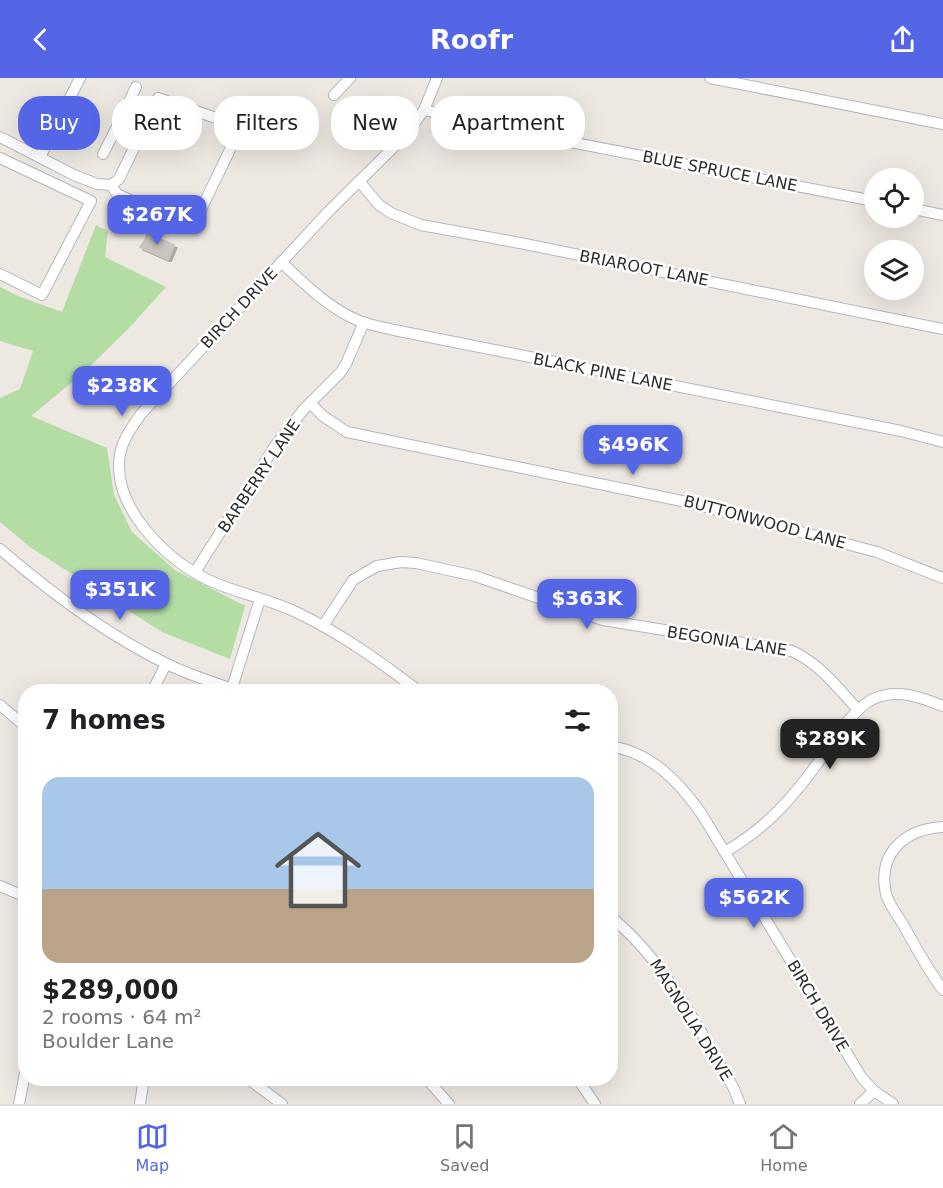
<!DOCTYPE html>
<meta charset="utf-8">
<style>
body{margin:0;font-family:"DejaVu Sans",sans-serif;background:#f2f2f2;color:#202124;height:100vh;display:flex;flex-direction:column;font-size:22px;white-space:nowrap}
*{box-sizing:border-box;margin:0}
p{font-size:20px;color:#757577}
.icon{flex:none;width:33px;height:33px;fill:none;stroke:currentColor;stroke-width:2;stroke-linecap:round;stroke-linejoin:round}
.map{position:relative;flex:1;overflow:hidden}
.panel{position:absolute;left:18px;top:606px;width:600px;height:402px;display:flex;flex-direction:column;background:#fff;border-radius:24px;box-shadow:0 6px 24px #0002}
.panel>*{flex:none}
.hud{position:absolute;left:18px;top:18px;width:600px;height:54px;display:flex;gap:12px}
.buttons{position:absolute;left:864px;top:90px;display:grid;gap:12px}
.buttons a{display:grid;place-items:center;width:60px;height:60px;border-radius:50%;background:#fff;box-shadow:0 6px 24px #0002;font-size:30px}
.price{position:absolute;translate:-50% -51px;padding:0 14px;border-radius:12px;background:#5466e6;color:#fff;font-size:20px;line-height:39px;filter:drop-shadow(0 2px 3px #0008)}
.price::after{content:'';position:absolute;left:50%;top:36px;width:18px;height:14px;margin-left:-9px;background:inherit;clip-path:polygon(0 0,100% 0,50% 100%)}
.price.active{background:#222;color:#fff}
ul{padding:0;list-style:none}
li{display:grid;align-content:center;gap:12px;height:318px;padding:0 24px}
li+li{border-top:2px solid #e0e0e0}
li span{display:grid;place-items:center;height:186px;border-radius:18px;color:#555}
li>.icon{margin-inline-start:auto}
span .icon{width:108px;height:108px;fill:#fffc;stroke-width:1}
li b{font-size:26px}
h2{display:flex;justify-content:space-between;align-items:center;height:72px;padding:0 24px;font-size:26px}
.chip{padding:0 21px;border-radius:24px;background:#fff;box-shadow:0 6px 24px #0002;font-size:21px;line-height:54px}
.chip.active{background:#5466e6;color:#fff}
header{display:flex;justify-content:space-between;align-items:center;height:78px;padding:0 24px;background:#5466e6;color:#fff;font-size:27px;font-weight:600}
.tabs{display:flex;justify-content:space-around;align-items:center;height:84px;border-top:2px solid #e0e0e0;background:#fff;font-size:16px;color:#757577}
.tabs a{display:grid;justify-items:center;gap:3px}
.tabs .active{color:#5466e6}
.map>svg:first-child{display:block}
.green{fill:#b4dda4}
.building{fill:#c9c6bf;stroke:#c8c4bb;stroke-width:1.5;filter:url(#shadow)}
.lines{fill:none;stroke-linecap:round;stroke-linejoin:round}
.minor-casing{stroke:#b4b6bf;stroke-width:12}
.minor{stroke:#fff;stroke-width:10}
.labels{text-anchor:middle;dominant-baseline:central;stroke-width:5;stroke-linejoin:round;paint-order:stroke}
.street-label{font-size:16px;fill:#2d2d2d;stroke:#fff}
</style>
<header><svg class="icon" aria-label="back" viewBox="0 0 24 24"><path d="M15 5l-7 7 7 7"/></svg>Roofr<svg class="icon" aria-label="share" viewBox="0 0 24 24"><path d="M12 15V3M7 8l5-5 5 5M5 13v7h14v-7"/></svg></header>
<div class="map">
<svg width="943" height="1026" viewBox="0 0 943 1026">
<defs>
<filter id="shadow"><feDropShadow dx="3" dy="3" stdDeviation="0" flood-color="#0004"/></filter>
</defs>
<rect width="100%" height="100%" fill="#ede8e1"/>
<path class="green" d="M96,147L108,153L105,179L166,209L129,250L82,296L31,338L107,370L114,417L132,454L175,492L245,528L230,581L162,554L30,469L0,444V320L20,311L33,273L0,263V209L18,218L62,234Z"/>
<path class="building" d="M147,155L174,167L168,181L140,169L145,162Z"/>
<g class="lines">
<defs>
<g id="minor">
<path d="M710,0L943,46"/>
<path d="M136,9L119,45L141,56"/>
<path d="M334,17L350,0"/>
<path d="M424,32L503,51L874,123"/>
<path d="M0,59L74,97L97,106L111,107L119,101L158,20L239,48L240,51L192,150L117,116L111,107"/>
<path d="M103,76L119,45"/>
<path d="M40,79L80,0"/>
<path d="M0,80L91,123L42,217L0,196"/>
<path d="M359,103L379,127L391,135L421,147L520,165L943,251"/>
<path d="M914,131L943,137"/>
<path d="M281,184C305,206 327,229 357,242C369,247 382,249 394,252L901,353L943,364"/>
<path d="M310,325L323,338L347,354L687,424L877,474L943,500"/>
<path d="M0,471C51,515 107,557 167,586C191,598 216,605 241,614"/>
<path d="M195,494L275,368L304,331L340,295L346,286L364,244"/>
<path d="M323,548L353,502L377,488L401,484L416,485L475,498L603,542L792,573C820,586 838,610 858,632"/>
<path d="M232,610L260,521"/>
<path d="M152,614L166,586"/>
<path d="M420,614C382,585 342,556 298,535C268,520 234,515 204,500C163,478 111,427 120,376C123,360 133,348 141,336L328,134L405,58L424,32L437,0"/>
<path d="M0,627L26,649"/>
<path d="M610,668C652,675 678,703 701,735L862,1000L874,1013L893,1026"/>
<path d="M943,749C905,751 877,775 886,816C889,827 898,838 904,848C916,870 928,892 943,912"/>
<path d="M725,774C760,753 783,731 808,698C826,676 848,634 873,621C897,610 920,619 943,628"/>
<path d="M0,808L26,819"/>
<path d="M610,838C665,883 698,949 733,1009L740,1026"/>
<path d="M247,1000L282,1026"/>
<path d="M426,1000L449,1026"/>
<path d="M577,1000L595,1026"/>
<path d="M19,1026L26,990"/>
<path d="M140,1026L144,1000"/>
<path d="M860,1026L874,1013"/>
</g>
</defs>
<use href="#minor" class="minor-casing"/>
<use href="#minor" class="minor"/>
</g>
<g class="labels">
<g class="street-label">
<text transform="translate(720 93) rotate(11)">BLUE SPRUCE LANE</text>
<text transform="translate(644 190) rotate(11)">BRIAROOT LANE</text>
<text transform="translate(239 230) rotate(-47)">BIRCH DRIVE</text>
<text transform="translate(603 294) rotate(11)">BLACK PINE LANE</text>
<text transform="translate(259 398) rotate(-56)">BARBERRY LANE</text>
<text transform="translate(765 444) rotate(15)">BUTTONWOOD LANE</text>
<text transform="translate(727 563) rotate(9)">BEGONIA LANE</text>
<text transform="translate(818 928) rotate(59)">BIRCH DRIVE</text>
<text transform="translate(691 942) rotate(58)">MAGNOLIA DRIVE</text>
</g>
</g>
</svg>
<div class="buttons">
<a><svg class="icon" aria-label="locate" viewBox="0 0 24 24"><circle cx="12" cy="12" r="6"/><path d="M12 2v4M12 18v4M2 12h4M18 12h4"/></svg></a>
<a><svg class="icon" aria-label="layers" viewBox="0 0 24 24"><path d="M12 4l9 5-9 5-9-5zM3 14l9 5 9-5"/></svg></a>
</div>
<b class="price" style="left:157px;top:168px">$267K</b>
<b class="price" style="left:122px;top:339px">$238K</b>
<b class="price" style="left:633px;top:398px">$496K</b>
<b class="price" style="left:120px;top:543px">$351K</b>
<b class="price" style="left:587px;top:552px">$363K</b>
<b class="price active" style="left:830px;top:692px">$289K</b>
<b class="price" style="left:754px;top:851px">$562K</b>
<div class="hud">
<a class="chip active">Buy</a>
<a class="chip">Rent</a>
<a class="chip">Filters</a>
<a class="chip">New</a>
<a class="chip">Apartment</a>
</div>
<section class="panel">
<h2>7 homes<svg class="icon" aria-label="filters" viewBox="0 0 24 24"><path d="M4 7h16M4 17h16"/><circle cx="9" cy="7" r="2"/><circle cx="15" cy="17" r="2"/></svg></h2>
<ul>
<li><span style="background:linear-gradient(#a9c7e8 60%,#b9a48a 0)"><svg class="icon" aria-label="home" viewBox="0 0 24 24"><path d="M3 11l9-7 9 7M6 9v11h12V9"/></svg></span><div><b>$289,000</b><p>2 rooms · 64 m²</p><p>Boulder Lane</p></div></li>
</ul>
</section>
</div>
<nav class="tabs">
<a class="active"><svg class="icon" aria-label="map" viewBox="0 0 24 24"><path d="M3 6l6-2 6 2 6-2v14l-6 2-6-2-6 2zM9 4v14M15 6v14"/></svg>Map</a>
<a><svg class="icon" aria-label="saved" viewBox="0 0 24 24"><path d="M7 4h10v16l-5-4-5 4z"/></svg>Saved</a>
<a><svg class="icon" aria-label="home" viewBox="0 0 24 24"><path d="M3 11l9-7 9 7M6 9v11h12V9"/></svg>Home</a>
</nav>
